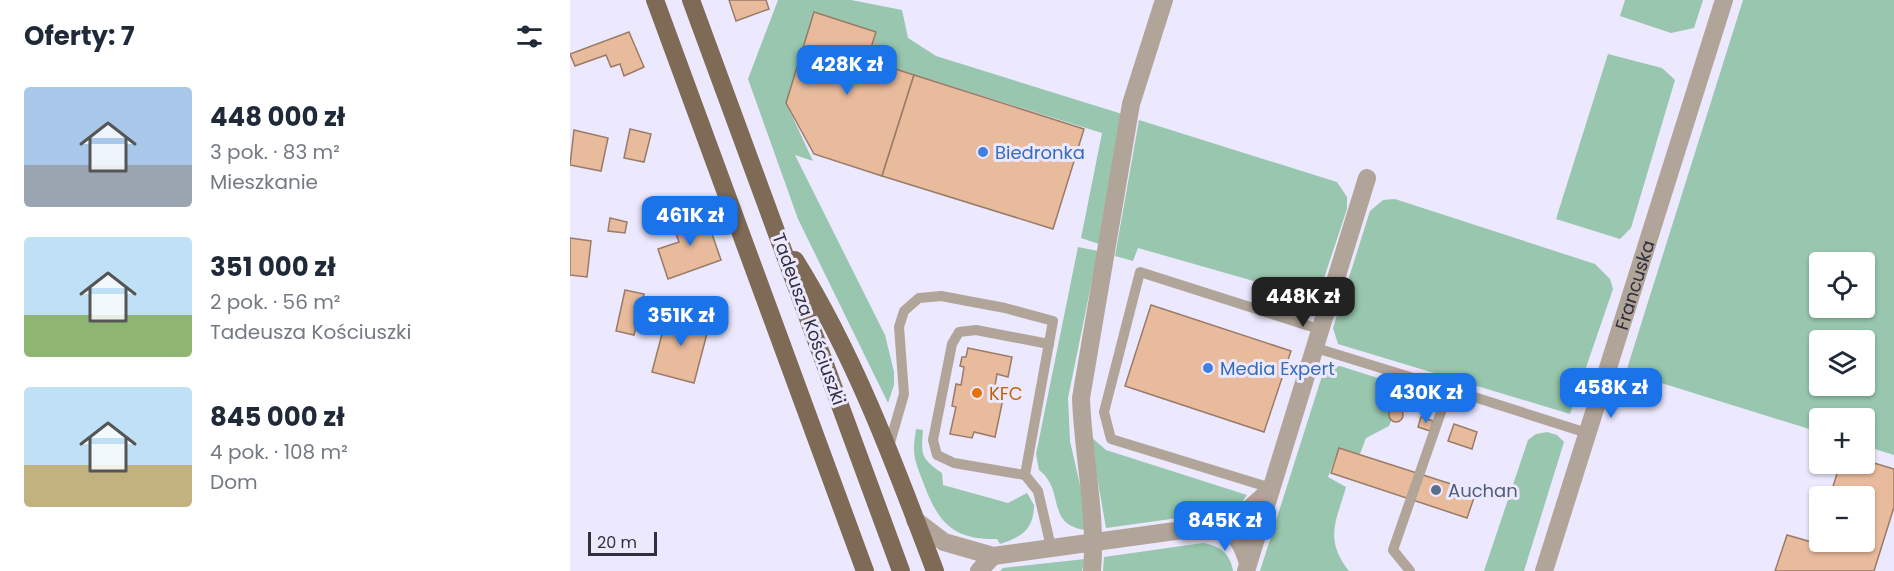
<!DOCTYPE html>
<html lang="pl">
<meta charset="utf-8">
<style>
body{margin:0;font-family:Poppins,sans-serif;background:#f2f2f3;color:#1f2937;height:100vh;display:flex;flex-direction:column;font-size:22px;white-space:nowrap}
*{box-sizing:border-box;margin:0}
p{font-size:20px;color:#747a83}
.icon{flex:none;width:33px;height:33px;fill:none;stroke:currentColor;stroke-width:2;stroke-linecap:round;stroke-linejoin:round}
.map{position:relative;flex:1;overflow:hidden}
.sheet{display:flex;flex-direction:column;background:#fff;width:570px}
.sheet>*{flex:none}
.buttons{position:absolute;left:1239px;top:252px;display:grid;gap:12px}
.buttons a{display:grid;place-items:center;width:66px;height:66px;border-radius:6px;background:#fff;box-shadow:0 2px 4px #0004;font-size:30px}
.scale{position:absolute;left:18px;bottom:15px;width:69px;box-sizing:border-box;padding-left:6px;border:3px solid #312f3c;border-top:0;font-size:16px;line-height:21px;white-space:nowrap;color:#312f3c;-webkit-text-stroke:4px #ece8fe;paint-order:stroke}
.price{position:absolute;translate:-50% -51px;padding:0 14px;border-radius:12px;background:#1a73e8;color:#fff;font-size:20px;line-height:39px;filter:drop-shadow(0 2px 3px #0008)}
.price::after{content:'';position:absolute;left:50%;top:36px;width:18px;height:14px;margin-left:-9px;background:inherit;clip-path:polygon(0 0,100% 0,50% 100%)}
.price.on{background:#222;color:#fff}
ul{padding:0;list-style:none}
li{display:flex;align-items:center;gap:18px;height:150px;padding:0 24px}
li span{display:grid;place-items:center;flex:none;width:168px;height:120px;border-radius:6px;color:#555}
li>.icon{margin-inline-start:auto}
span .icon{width:72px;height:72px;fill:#fffc;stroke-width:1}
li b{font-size:26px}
h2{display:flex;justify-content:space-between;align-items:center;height:72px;padding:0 24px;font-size:26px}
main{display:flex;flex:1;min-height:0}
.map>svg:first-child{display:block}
.green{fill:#98c6ae;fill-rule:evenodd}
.building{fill:#e9bb9d;stroke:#997b67;stroke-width:1.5}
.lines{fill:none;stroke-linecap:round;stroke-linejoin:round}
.lane{stroke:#b1a59a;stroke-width:10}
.street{stroke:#b1a59a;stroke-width:18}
.primary{stroke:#7f6a56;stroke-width:18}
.shop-dot{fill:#3f7fe0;stroke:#ece8fe;stroke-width:2}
.food-dot{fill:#e8710a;stroke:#ece8fe;stroke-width:2}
.service-dot{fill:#5c6f8a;stroke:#ece8fe;stroke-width:2}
.labels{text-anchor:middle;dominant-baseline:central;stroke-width:6;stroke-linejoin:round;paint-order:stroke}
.shop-label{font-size:18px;fill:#366cbe;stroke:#ece8fe;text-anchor:start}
.street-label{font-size:18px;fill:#312f3c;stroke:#ece8fe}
.food-label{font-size:18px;fill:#c56008;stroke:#ece8fe;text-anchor:start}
.service-label{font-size:18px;fill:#4e5e75;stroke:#ece8fe;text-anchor:start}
</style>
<main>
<section class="sheet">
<h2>Oferty: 7<svg class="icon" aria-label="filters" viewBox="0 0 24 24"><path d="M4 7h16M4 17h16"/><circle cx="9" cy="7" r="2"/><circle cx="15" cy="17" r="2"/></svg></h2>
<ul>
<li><span style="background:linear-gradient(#a9c7e8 65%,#9aa5b1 0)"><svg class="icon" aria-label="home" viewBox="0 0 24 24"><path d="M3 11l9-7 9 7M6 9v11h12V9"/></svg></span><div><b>448 000 zł</b><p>3 pok. · 83 m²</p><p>Mieszkanie</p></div></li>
<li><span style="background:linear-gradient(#bfe0f5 65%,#8fb573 0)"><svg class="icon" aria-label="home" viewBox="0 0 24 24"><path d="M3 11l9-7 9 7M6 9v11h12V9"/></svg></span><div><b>351 000 zł</b><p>2 pok. · 56 m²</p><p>Tadeusza Kościuszki</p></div></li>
<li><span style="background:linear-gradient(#bfe0f5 65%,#c2b280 0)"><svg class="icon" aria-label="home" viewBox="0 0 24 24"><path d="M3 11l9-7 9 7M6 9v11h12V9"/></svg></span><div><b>845 000 zł</b><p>4 pok. · 108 m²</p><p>Dom</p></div></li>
</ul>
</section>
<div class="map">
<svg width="1324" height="571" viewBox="0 0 1324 571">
<rect width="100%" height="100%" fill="#ece8fe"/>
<g class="green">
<path d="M208,0H281L332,10L338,38L366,56L552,114L529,244L511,238L532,133L297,60L305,32L245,14L216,103L243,161L225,155L315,335L324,372V385L318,403L228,219L178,79Z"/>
<path d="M1055,0H1133L1124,28L1101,33L1050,16Z"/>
<path d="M1173,0H1324V455L1295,446L1294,418H1250L1249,432L1056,372ZM1250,262H1294V308H1250ZM1250,340H1294V386H1250Z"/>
<path d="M1038,54L1092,68L1105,80L1061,228L1050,239L986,219Z"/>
<path d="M569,120L767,182L777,197V209L747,299L568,248L563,261L545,256Z"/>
<path d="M825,199L1025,264L1040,279L1043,289L1000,414L768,344L763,328L800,211L813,200Z"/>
<path d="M508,247L528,251L498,398L500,441L514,503L515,530C475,524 496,491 469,470L466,454Z"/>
<path d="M770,366L833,386L838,397L837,404L829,400L819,426L796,438L790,454L769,448L758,477L776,487C766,522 754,539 779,571H690L752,376L759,369Z"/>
<path d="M346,429L353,430C351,456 351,458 372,473L373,485L438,503L457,493L464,505C464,529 452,537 430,544L427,539C382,540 368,522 353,482C344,458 342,455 346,429Z"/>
<path d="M977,432L987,435L994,442L954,571H914L958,440L966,434Z"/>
<path d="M520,436L536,450L677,495L666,510L536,528Z"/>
<path d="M633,543C650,546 660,553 663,571H533L534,557Z"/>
<path d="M515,559L512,571H430L433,568Z"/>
</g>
<g class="building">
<path d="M159,0H196L199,9L166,21Z"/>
<path d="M244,12L306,32L297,60L344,75L312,176L244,154L216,103Z"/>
<path d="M59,32L74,67L54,76L50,64L41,67L36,55L5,66L0,54Z"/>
<path d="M344,75L514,129L483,229L312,176Z"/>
<path d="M60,129L81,134L74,162L54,158Z"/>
<path d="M4,130L38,138L31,171L0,165Z"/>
<path d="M134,211L151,260L98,279L88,249L109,242L102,223Z"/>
<path d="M40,218L57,222L55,233L38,231Z"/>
<path d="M0,238L21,241L17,277L0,275Z"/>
<path d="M55,290L74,294L64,335L46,331Z"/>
<path d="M581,305L721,351L694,432L555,386Z"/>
<path d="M98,311L140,322L124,383L82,372Z"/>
<path d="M398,348L442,357L438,377L427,374L424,392L434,394L425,437L404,432L402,438L380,434L386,407L382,406L386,384L391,385L394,367L390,366L392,357H396Z"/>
<circle cx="826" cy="415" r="7"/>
<path d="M851,417L863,421L860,431L848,427Z"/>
<path d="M884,424L907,432L902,449L878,441Z"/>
<path d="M769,448L906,492L897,518L761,473Z"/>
<path d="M1294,460L1324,469V507L1304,571H1205L1217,535L1245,543L1250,529V542H1294V496H1260L1270,464H1294Z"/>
</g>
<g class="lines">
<g class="lane">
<path d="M479,344L406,330L389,332L382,344L363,440L367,455L384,463L455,475L468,491L481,547"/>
<path d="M746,348L879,389"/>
<path d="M319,446L334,394L329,327L334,311L349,298L371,296L435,308L483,321L455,475"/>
<path d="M701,488L541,439L534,412L570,272L752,330"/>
<path d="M840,571L823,550L879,389L1017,433"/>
</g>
<g class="street">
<path d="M345,520L374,542L423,556L649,525L671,516L698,492"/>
<path d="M649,525C667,534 672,544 678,563"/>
<path d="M409,571L423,556"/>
<path d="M522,571C527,514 513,456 511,398L561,104L594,0"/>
<path d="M676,571L797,178"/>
<path id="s1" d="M974,571L1154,0"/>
</g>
<g class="primary">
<path d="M85,0L295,571"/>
<path d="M121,0L331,571"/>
<path d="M225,260C285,356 325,465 365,571"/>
</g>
</g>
<g class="shop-dot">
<circle cx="413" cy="152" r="6"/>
<circle cx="638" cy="368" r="6"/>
</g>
<circle class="food-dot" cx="407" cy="393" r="6"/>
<circle class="service-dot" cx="866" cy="490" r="6"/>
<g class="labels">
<g class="shop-label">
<text x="425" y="152">Biedronka</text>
<text x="650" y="368">Media Expert</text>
</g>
<g class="street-label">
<text stroke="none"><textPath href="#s1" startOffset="300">Francuska</textPath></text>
<text transform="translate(239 319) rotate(70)">Tadeusza Kościuszki</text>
</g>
<g class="food-label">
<text x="419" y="393">KFC</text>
</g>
<g class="service-label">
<text x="878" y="490">Auchan</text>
</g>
</g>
</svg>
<div class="buttons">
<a><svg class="icon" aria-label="locate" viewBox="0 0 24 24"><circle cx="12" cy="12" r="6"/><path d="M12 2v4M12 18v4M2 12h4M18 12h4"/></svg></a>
<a><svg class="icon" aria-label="layers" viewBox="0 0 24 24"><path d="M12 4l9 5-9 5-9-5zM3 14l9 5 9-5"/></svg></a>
<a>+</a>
<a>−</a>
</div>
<div class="scale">20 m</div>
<b class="price" style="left:277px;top:96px">428K zł</b>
<b class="price" style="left:120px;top:247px">461K zł</b>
<b class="price on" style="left:733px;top:328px">448K zł</b>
<b class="price" style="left:111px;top:347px">351K zł</b>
<b class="price" style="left:1041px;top:419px">458K zł</b>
<b class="price" style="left:856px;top:424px">430K zł</b>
<b class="price" style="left:655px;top:552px">845K zł</b>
</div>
</main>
